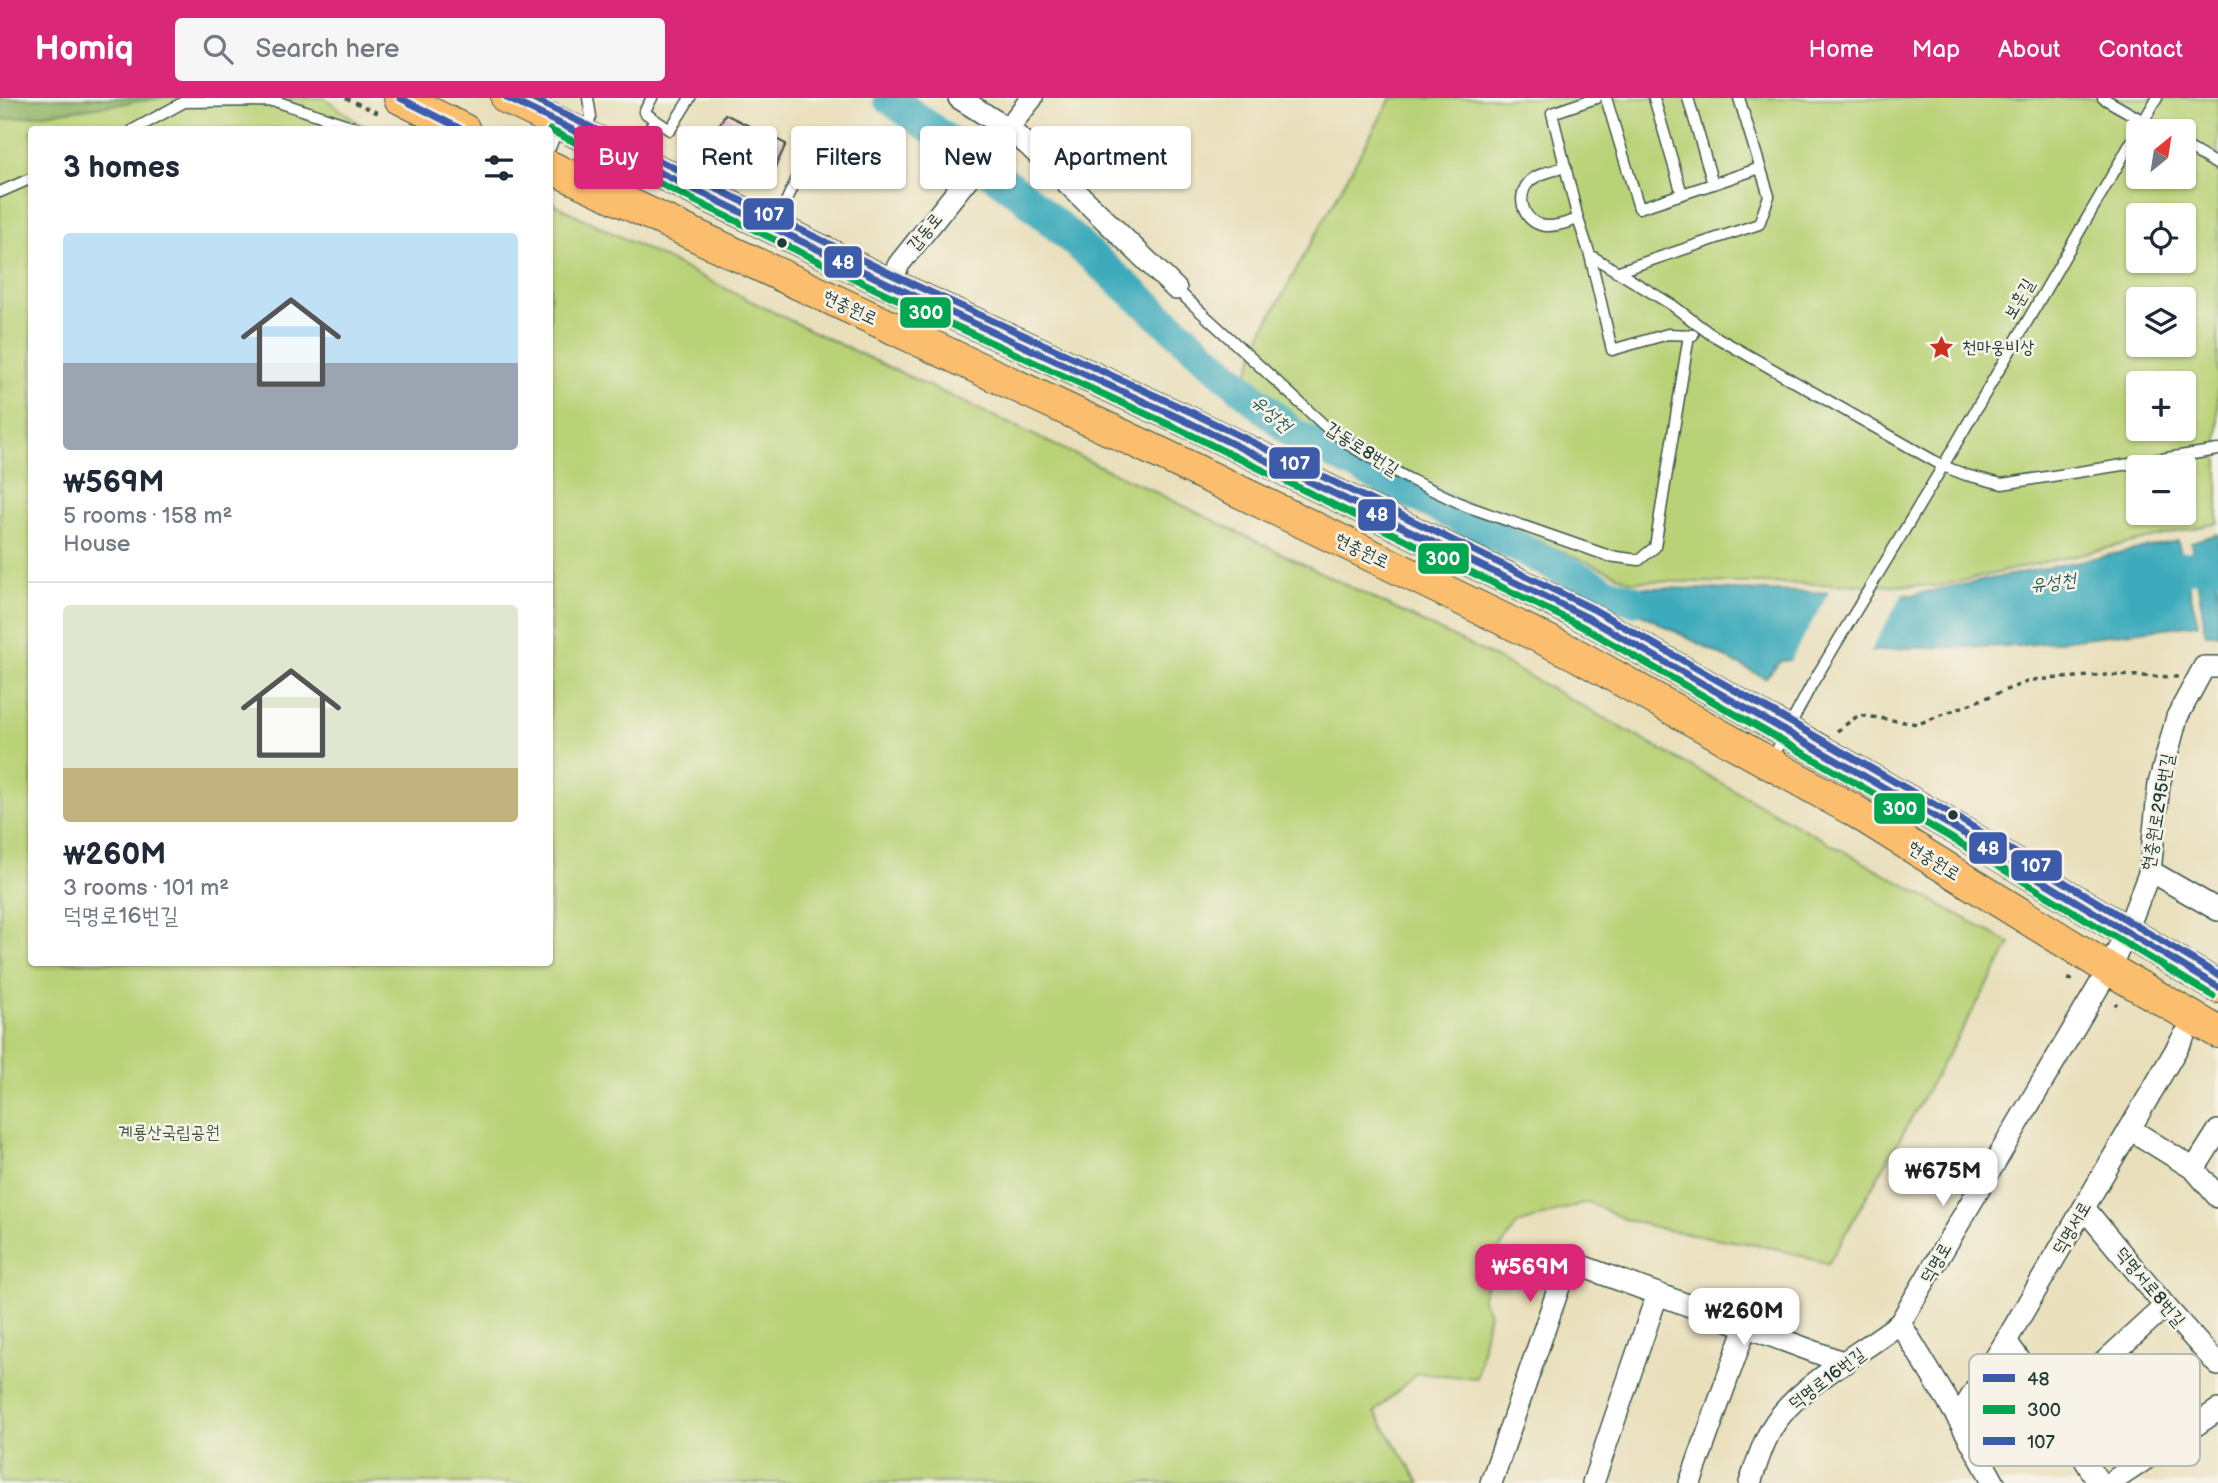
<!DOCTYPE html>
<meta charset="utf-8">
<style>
body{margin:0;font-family:"Balsamiq Sans","Poor Story",sans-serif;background:#f6f6f7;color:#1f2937;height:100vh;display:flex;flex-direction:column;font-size:26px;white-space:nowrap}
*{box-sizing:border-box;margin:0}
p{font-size:23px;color:#747a83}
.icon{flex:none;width:38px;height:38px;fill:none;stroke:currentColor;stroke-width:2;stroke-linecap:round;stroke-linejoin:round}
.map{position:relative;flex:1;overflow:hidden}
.drawer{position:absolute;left:28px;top:28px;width:525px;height:840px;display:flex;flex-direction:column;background:#fff;border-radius:7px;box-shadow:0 2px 5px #0004}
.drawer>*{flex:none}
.guide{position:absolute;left:574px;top:28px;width:665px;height:63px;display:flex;gap:14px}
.needle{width:46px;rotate:30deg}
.buttons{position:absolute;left:2126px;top:21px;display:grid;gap:14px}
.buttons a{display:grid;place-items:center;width:70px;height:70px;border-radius:7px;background:#fff;box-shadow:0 2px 5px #0004;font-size:35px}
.price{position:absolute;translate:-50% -60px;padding:0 16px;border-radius:14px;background:#fff;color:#222;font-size:23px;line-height:46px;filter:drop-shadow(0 2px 4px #0008)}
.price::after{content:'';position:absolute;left:50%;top:42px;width:21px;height:16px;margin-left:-10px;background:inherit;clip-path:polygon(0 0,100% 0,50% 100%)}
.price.active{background:#db2777;color:#fff}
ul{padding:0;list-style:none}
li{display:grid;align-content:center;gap:14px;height:371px;padding:0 35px}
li+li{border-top:2px solid #e0e1e3}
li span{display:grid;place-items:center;height:217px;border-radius:7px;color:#555}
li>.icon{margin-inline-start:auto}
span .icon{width:126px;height:126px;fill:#fffc;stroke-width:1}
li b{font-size:30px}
h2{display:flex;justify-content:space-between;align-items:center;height:84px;padding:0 35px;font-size:30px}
.tag{padding:0 24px;border-radius:7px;background:#fff;box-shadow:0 2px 5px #0004;font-size:24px;line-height:63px}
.tag.active{background:#db2777;color:#fff}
header{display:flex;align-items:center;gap:42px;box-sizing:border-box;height:98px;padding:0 35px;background:#db2777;color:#fff}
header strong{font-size:33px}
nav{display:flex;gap:38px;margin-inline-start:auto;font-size:24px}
.search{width:490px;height:63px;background:#f6f6f7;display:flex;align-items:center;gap:18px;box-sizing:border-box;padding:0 24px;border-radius:7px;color:#747a83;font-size:26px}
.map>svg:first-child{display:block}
.green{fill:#bad277;stroke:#6c8856;stroke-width:2;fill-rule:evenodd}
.forest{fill:#93b468;stroke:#59784e;stroke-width:2}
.water{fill:#3eabbc;stroke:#2e7478;stroke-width:2}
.pier{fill:#e9dfbb}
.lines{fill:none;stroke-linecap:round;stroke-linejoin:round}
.river{stroke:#3eabbc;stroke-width:32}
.building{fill:#e4b2cc}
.lane-casing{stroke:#3d5548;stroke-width:13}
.street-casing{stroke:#3d5548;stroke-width:24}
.primary-casing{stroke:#3d5548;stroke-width:34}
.path{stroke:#3d5548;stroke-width:3.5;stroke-dasharray:5 5;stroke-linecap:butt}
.lane{stroke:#fff;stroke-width:10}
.street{stroke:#fff;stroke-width:21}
.primary{stroke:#fbbd6e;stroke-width:32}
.bus-1-casing{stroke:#f7f3e8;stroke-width:12}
.bus-2-casing{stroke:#f7f3e8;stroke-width:12}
.bus-3-casing{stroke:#f7f3e8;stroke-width:12}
.bus-1{stroke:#3d5bab;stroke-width:7}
.bus-2{stroke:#00a651;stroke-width:7}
.bus-3{stroke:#3d5bab;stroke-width:7}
.bus-dot{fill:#1f3d34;stroke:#f7f3e8;stroke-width:2.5}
.labels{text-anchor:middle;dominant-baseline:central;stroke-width:5;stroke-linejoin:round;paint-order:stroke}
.street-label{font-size:18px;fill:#1f3d34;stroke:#f7f3e8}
.poi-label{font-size:18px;fill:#1f3d34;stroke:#f7f3e8;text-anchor:start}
.park-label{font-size:18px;fill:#3e5b41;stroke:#f7f3e8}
.water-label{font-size:19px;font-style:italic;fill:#285e5d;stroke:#f7f3e8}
.key{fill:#f7f3e8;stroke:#b6bcb2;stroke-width:2}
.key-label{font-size:19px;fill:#1f3d34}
.line-badge{stroke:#f7f3e8;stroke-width:2.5}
.badge-label{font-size:19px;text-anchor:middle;font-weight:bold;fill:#fff}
</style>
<header>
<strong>Homiq</strong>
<div class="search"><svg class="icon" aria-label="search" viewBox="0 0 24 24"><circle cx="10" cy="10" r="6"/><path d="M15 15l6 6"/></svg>Search here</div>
<nav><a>Home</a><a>Map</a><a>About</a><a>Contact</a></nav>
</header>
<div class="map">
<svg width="2218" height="1385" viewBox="0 0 2218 1385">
<rect width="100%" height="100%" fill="#f7f3e8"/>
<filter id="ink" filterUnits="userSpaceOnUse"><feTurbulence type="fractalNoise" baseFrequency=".0143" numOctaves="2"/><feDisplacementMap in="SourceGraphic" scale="14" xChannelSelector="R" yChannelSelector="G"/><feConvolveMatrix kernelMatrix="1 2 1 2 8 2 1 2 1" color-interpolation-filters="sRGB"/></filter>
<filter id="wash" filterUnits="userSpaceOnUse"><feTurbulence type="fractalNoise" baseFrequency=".00686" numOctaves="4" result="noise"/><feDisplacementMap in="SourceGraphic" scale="28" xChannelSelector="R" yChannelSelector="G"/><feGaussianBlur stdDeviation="1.57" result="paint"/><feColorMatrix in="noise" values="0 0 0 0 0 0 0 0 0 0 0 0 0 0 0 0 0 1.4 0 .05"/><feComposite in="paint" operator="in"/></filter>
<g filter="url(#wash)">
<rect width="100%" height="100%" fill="#e9dfbb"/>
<g class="green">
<path d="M0,0H324L367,31L32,32V864H550V104L818,236L1155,394L1494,559L2011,846L1828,1166L1774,1150L1667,1132L1624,1121L1588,1104L1518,1126L1498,1153L1482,1201L1489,1214L1477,1280L1417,1275L1375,1314L1420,1385H0Z"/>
<path d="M1391,0H2218V425L1939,488L1631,483L1373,371L1244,287L1262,234ZM2138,33H2184V79H2138ZM2138,117H2184V163H2138ZM2138,201H2184V247H2138ZM2138,285H2184V331H2138ZM2138,369H2184V415H2138Z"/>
</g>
<path class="forest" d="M0,0H163L0,22Z"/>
<g class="water">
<path d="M2218,436V536H2206L2191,444Z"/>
<path d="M2178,443L2198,526L2019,548L1906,550L1781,563L1765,580L1593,491L1601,479L1628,489L1912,497Z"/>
</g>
<path class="pier" d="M1831,491L1904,494L1868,557L1789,565Z"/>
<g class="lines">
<g class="river">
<path d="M889,0L1022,97L1294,336L1607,494L1633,502"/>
<path d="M2144,474L2218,466"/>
</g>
</g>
<g id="blocks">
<path class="building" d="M725,16L786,46L773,74L711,43Z"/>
</g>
</g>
<g filter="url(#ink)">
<use href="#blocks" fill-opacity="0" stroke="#3d5548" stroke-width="2"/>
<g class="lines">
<defs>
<g id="lane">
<path d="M652,0L644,14L655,22"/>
<path d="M1596,0L1552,15L1578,121L1590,157L1672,207L1709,235L1943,368L1966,377L2002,386L2218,352"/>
<path d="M1606,0L1639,110L1713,86"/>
<path d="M1654,0L1682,96"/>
<path d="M1688,0L1713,86L1760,70"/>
<path d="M2103,0L2161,33"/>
<path d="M133,32L184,4L275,3L363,32"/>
<path d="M584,34L591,19L588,0"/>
<path d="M2184,47L2218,67"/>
<path d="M550,50L559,27"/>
<path d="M633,58L655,22L670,32L690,0"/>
<path d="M1566,69C1555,72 1539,75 1530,83C1514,99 1524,126 1546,128C1557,129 1569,124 1578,121"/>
<path d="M0,94L32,80"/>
<path d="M775,127L805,63"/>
<path d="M1590,157L1612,252L1668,236L1693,237"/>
<path d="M1616,174L1759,126L1769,98L1739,0"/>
<path d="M1176,191L1325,328L1354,350L1407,380L1466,408L1609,458L1639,462L1655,449L1689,237"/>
<path d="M1771,663L1812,586L1943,368L2157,0"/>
</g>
<g id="street">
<path d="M959,0L1008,31L1027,46L1176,191"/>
<path d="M889,186L899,166L1032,0"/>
<path d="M2150,773L2218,812"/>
<path d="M2130,1031L2194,1071L2218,1099"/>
<path d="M2194,1071L2218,1033"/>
<path d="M2084,1110L2165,1208L2218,1267"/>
<path d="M2006,1243L2054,1310L2099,1385"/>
<path d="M2054,1310L2165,1208"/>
<path d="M1958,1320L2006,1243L2184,938"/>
<path d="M1491,1385L1568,1163L1845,1265"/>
<path d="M1593,1385L1657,1197"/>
<path d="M1690,1385L1746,1228"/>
<path d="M1750,1385C1758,1362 1765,1336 1781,1317C1809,1282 1864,1253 1900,1225"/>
<path d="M1994,1385L1958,1320L1900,1225L2109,871L2126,835L2150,773L2159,686L2177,619L2204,569H2218"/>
<path d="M2110,1385L2218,1312"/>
</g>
<g id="primary">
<path d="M400,0L464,32"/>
<path d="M507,0L889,186L1188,324L1588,520L1953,729L2218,889"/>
<path d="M550,69L1164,357L1575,556L1853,712L2109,871L2218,934"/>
</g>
</defs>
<use href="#lane" class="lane-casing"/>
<use href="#street" class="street-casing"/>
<use href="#primary" class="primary-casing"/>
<g class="path">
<path d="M346,0L382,17"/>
<path d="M1837,633L1859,617L1918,626L2032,582L2107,577L2178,579"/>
<path d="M2068,881L2074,882"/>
<path d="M2115,905L2117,907"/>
</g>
<use href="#lane" class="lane"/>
<use href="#street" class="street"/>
<use href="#primary" class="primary"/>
<defs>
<g id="bus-1">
<path d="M400,0L463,32"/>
<path d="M507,0L889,186L1188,324L1588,520L1953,729L2218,889"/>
</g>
<path id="bus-2" d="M550,32L884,195L1183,333L1583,529L1948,738L2213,898"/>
<path id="bus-3" d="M531,0L893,177L1193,315L1593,511L1958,720L2218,877"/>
</defs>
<use href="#bus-1" class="bus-1-casing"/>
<use href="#bus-2" class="bus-2-casing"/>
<use href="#bus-3" class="bus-3-casing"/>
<use href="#bus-1" class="bus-1"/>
<use href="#bus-2" class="bus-2"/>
<use href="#bus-3" class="bus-3"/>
</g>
</g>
<defs>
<symbol id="sight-bare" viewBox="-9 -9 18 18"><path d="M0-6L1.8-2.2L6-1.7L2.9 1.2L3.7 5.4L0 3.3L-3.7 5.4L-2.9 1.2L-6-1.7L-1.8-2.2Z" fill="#c8321e" stroke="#f7f3e8" stroke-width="2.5" paint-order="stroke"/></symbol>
</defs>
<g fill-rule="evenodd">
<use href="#sight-bare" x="1924" y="232" width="35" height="35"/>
</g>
<g class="bus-dot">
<circle cx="782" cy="145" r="6"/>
<circle cx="1953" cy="717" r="6"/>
</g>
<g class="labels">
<g class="street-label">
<text transform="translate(925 134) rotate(-50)">갑동로</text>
<text transform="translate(2019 201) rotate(-60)">보훈길</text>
<text transform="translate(850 210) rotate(25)">현충원로</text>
<text transform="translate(1362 351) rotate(33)">갑동로8번길</text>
<text transform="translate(1362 453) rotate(26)">현충원로</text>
<text transform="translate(2158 714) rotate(-80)">현충원로295번길</text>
<text transform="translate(1934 763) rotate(32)">현충원로</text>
<text transform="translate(2072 1130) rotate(-60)">덕명서로</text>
<text transform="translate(1936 1165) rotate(-60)">덕명로</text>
<text transform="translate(2150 1189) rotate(50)">덕명서로8번길</text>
<text transform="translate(1827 1281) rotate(-37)">덕명로16번길</text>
</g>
<g class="poi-label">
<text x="1962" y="249">천마웅비상</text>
</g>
<g class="park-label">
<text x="169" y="1034">계룡산국립공원</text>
</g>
<g class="water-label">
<text transform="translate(1271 316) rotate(41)">유성천</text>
<text transform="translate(2053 485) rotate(-7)">유성천</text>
</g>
</g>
<rect x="1969" y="1256" width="231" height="112" rx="10" class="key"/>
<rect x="1983" y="1276" width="32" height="8" fill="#3d5bab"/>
<rect x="1983" y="1307" width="32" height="9" fill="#00a651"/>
<rect x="1983" y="1339" width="32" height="8" fill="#3d5bab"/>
<g class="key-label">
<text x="2027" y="1287">48</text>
<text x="2027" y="1318">300</text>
<text x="2027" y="1350">107</text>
</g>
<g class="line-badge">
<rect x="742" y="99" width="53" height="34" rx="7" fill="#3d5bab"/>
<rect x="823" y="147" width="40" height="34" rx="7" fill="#3d5bab"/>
<rect x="899" y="198" width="53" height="33" rx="7" fill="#00a651"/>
<rect x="1268" y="348" width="53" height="34" rx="7" fill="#3d5bab"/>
<rect x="1357" y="400" width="40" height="34" rx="7" fill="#3d5bab"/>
<rect x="1417" y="444" width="53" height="33" rx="7" fill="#00a651"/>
<rect x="1873" y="694" width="53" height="33" rx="7" fill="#00a651"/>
<rect x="1968" y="733" width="40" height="34" rx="7" fill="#3d5bab"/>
<rect x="2010" y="751" width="53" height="33" rx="7" fill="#3d5bab"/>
</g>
<g class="badge-label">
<text x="769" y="123">107</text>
<text x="843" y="171">48</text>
<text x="926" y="221">300</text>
<text x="1295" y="372">107</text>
<text x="1377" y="423">48</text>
<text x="1443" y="467">300</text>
<text x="1900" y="717">300</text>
<text x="1988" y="757">48</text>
<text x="2036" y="774">107</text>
</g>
</svg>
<div class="buttons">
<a><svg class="needle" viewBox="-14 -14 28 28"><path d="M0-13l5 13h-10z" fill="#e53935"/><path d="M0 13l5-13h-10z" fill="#747a83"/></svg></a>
<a><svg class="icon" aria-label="locate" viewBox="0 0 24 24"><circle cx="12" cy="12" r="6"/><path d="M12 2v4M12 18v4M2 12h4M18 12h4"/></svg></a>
<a><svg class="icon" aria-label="layers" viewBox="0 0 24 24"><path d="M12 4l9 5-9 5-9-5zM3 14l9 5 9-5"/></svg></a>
<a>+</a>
<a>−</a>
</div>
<b class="price" style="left:1943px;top:1110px">₩675M</b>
<b class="price active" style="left:1530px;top:1206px">₩569M</b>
<b class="price" style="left:1744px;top:1250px">₩260M</b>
<div class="guide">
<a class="tag active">Buy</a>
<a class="tag">Rent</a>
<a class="tag">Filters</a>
<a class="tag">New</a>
<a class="tag">Apartment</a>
</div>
<section class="drawer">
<h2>3 homes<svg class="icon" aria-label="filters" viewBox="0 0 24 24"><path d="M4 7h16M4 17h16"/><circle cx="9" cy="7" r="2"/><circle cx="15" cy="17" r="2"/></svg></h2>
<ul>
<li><span style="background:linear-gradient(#bfe0f5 60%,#9aa5b1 0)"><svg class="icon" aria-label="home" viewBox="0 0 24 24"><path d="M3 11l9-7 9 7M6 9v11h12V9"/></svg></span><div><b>₩569M</b><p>5 rooms · 158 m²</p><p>House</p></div></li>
<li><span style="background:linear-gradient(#dfe7d0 75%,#c2b280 0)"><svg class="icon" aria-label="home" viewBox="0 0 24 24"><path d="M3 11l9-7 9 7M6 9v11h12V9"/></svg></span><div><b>₩260M</b><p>3 rooms · 101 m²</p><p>덕명로16번길</p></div></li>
</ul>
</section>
</div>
